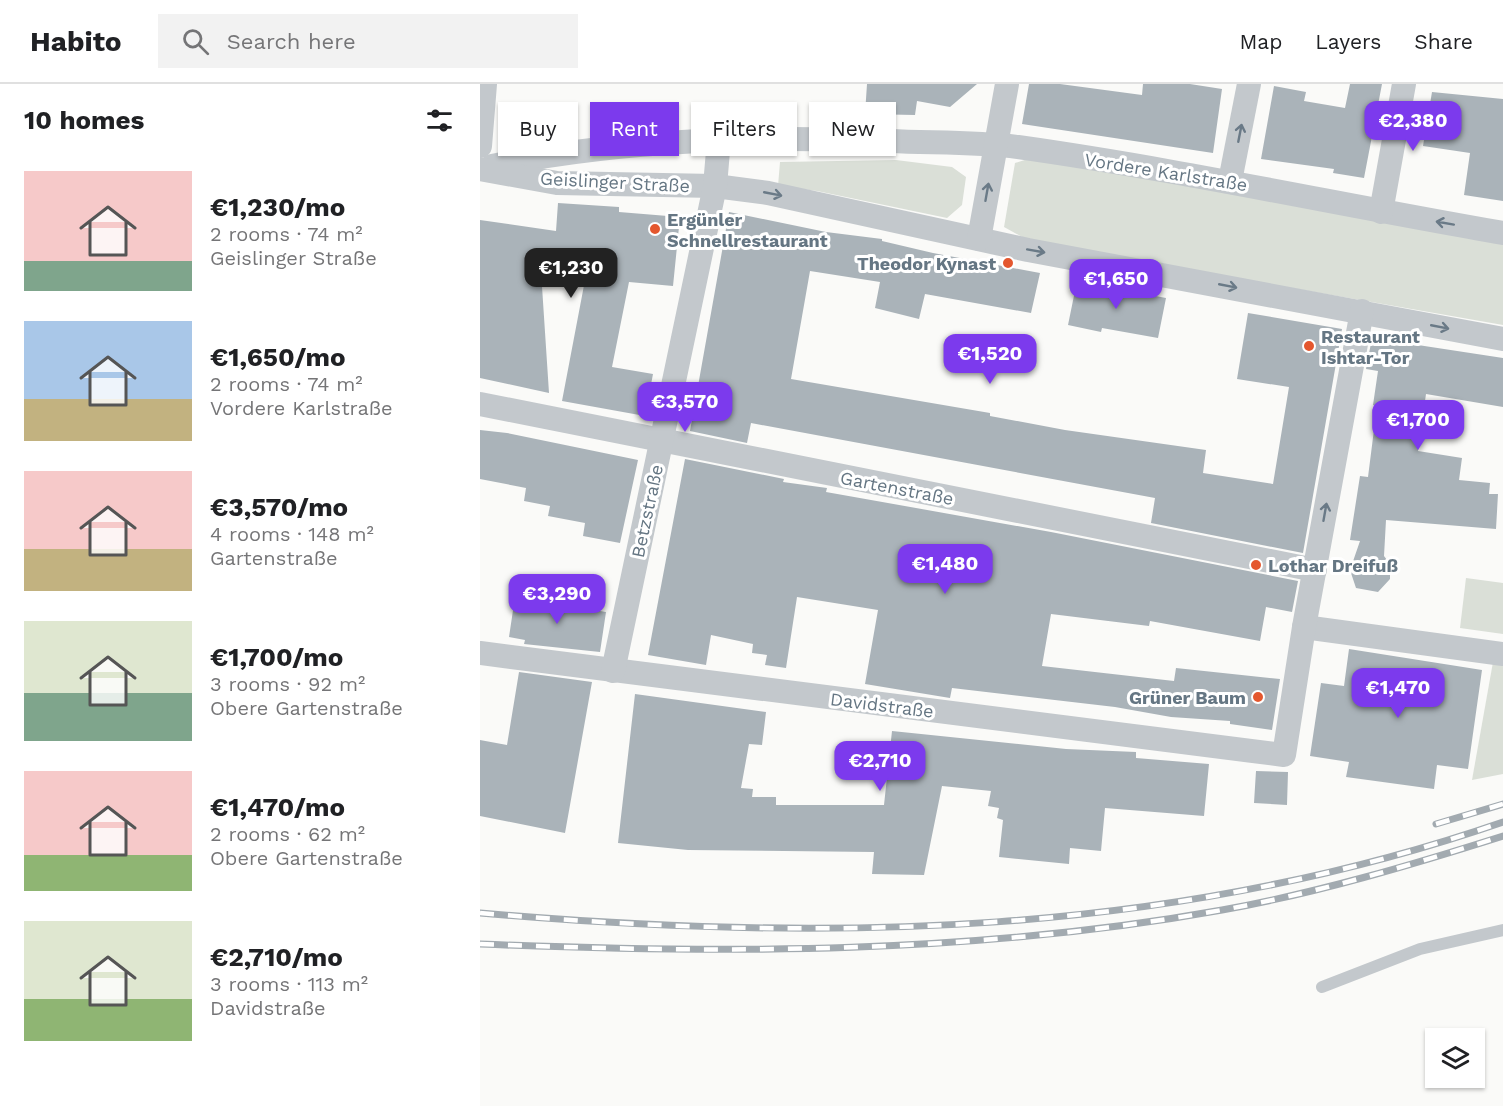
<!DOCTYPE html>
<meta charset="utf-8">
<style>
body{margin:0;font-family:"Work Sans",sans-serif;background:#f2f2f2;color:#202124;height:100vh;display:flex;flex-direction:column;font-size:22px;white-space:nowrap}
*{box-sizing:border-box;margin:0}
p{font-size:20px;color:#757577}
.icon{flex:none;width:33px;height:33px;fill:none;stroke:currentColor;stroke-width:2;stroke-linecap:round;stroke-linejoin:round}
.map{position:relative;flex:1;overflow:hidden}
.drawer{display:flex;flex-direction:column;background:#fff;width:480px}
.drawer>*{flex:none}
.banner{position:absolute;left:18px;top:18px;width:570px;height:54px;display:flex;gap:12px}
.tools{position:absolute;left:945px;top:944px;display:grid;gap:12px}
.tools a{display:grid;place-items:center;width:60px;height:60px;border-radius:0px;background:#fff;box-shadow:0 2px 4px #0004;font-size:30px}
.price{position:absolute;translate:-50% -51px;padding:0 14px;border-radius:12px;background:#7c3aed;color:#fff;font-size:20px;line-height:39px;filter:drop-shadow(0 2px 3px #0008)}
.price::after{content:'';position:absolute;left:50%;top:36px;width:18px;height:14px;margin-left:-9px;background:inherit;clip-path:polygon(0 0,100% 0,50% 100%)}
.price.selected{background:#222;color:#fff}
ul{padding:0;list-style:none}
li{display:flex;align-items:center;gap:18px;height:150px;padding:0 24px}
li span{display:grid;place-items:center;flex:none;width:168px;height:120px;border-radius:0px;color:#555}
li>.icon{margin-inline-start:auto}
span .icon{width:72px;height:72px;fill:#fffc;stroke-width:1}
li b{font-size:26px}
h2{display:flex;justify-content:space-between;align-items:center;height:72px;padding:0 24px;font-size:26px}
.tag{padding:0 21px;border-radius:0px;background:#fff;box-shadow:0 2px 4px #0004;font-size:21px;line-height:54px}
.tag.selected{background:#7c3aed;color:#fff}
header{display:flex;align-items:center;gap:36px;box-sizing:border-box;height:84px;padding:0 30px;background:#fff;border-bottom:2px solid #e0e0e0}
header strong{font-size:28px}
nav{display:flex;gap:33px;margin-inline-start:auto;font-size:21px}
.search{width:420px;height:54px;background:#f2f2f2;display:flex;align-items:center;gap:15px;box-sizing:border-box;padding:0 21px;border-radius:0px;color:#757577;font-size:22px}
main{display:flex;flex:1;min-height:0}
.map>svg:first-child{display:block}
.green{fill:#dadfd7}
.building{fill:#aab3b9}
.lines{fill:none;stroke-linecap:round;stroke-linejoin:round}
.lane{stroke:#c3c8cc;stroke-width:12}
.street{stroke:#c3c8cc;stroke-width:24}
.rail-casing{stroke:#a2aab0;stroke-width:7}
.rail{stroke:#fff;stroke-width:4.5;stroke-dasharray:14;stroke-linecap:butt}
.oneway{stroke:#6a7a87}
.poi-dot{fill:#e4572e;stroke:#fff;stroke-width:2}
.labels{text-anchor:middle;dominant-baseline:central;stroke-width:6;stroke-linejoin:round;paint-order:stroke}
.street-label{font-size:18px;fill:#657683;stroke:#fff}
.poi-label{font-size:18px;font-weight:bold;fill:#657683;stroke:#fff;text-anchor:start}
</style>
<header>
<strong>Habito</strong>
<div class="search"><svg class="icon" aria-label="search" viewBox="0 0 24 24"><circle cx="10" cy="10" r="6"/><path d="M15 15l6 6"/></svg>Search here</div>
<nav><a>Map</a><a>Layers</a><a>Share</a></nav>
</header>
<main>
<section class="drawer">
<h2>10 homes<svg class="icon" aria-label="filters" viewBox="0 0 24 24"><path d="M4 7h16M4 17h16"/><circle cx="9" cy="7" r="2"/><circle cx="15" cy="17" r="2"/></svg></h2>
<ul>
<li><span style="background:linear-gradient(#f6c9c9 75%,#7fa58c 0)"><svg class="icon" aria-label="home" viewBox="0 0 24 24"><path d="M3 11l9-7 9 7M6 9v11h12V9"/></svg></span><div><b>€1,230/mo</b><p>2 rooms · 74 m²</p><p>Geislinger Straße</p></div></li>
<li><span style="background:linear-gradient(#a9c7e8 65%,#c2b280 0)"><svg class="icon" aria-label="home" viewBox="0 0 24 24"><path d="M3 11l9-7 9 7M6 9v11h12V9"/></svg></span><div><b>€1,650/mo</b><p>2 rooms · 74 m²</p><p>Vordere Karlstraße</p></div></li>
<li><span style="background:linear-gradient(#f6c9c9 65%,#c2b280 0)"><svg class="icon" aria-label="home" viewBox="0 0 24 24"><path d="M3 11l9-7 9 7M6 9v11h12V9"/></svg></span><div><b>€3,570/mo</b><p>4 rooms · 148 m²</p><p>Gartenstraße</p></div></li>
<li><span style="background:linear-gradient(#dfe7d0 60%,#7fa58c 0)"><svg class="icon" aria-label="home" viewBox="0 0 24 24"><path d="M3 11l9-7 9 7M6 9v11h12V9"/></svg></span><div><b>€1,700/mo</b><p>3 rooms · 92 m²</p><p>Obere Gartenstraße</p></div></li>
<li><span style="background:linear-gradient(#f6c9c9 70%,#8fb573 0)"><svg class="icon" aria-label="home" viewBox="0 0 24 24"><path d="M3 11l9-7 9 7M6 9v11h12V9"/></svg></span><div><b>€1,470/mo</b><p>2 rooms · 62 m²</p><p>Obere Gartenstraße</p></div></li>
<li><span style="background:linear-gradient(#dfe7d0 65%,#8fb573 0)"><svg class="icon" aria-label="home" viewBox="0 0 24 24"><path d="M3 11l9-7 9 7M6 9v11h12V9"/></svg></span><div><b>€2,710/mo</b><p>3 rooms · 113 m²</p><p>Davidstraße</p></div></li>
</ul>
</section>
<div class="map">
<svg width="1023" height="1022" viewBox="0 0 1023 1022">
<rect width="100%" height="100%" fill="#fafaf8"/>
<g class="green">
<path d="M551,74L1023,156V241L553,159L524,143L535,79Z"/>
<path d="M416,76L472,83L486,93L482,121L467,134L337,107L298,102L300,78Z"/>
<path d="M986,494L1023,499V550L980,544Z"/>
<path d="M1013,578L1023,579V690L992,696Z"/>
</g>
<g class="building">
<path d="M387,0H497L470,23L437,17L435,31L385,30Z"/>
<path d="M549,0H580L662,11L663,0H710L742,5L733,69L542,40Z"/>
<path d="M870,0H902L884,94L853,89L854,85L781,75L794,2L826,8L824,17L865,24Z"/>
<path d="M952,8L1023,15V117L984,111L990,69L943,62Z"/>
<path d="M78,119L139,123V128L200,133L193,202L149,198L132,283L173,290L165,332L82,317L109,175L60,172L69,309L0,294V136L76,147Z"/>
<path d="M249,128L346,148L402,155V157L453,169L560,189L551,229L445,210L439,235L395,224L400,198L330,187L311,295L510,329V332L585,346L726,366L723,389L793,400L809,303L757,295L768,229L862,245L823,469L671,439L675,414L271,339L267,359L210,347Z"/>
<path d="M597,197L686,214L678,254L622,244L621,248L588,241Z"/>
<path d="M892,254L1023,274V323L946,310L938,367L982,374L979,396L1010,399L1009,410H1018L1016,445L906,436L904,472L910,480V495L898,508L876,504L870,486L880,457L870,456L880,392L888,393L897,322L893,321L898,287L886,285Z"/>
<path d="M0,346L27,349L158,376L140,459L103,452L105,439L68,432L70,422L44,417L46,404L0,395Z"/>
<path d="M205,375L304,395L303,398L347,404L346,408L571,448L818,497L812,528L786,523L780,557L670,537L669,542L571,530L562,582L694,597L696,584L800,595L792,646L750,640V637L691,633L635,623L472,604L470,614L385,600L398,526L317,513L306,584L285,581L287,571L272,569L273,560L231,551L226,581L168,571Z"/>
<path d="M35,513L126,528L120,568L44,560L45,556L29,553Z"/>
<path d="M869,565L1002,586L988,685L957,681L954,705L866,693L869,678L830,672L841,599L864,602Z"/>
<path d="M39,588L112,598L85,749L0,732V656L27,661Z"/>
<path d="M155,610L286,628L282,661L269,660L261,704L273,705L272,713H296V721H404L412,647L586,665L656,668V674L729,680L724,732L625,724L621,767L590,764L589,780L519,773L523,736L517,734L519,724L508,722L511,707L462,702L444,791L392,790L394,768L208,766L138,759Z"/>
<path d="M776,687L808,688L807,721L774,719Z"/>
</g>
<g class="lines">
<path class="lane" d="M842,903L940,865L1023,846"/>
<g class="street">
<path d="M0,62L5,0"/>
<path d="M12,82C143,55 277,52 410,57C453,59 496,58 538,63C701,86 861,121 1023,149"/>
<path d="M0,85L77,99L235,102L288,109L548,166L1023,255"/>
<path d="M750,97L769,0"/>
<path d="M901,128L924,0"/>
<path d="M499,155L527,0"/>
<path d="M0,320L835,486"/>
<path d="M824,543L1023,570"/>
<path d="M0,569L804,671L824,543L882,227"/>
<path d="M133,587L235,102L239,55"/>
</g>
<defs>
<g id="rail">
<path d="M956,740L1023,720"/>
<path d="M0,829C347,859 690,853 1023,738"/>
<path d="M0,860C247,870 497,870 742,826C837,809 931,781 1023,752"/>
</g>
</defs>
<use href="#rail" class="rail-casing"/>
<use href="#rail" class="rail"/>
</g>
<defs><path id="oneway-shaft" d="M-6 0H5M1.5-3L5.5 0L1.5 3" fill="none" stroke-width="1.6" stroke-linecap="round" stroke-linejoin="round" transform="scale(1.5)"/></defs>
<g class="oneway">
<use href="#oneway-shaft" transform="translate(760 49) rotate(-79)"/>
<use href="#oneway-shaft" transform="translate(507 108) rotate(-80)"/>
<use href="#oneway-shaft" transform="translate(293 110) rotate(11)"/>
<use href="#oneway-shaft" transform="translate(965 139) rotate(-170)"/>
<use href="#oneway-shaft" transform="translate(556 167) rotate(10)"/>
<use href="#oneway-shaft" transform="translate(748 202) rotate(11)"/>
<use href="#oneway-shaft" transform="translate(960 243) rotate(11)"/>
<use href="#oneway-shaft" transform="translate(845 428) rotate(-80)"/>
</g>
<g class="poi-dot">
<circle cx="175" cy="145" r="6"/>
<circle cx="528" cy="179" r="6"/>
<circle cx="829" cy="262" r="6"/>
<circle cx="776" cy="481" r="6"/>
<circle cx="778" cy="613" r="6"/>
</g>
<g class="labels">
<g class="street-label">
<text transform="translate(686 88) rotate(9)">Vordere Karlstraße</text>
<text transform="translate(135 98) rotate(3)">Geislinger Straße</text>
<text transform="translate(417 404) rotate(11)">Gartenstraße</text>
<text transform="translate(167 427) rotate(-78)">Betzstraße</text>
<text transform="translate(402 621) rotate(7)">Davidstraße</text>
</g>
<g class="poi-label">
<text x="187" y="135">Ergünler<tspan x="187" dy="21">Schnellrestaurant</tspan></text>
<text x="516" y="179" text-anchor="end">Theodor Kynast</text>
<text x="841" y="252">Restaurant<tspan x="841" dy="21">Ishtar-Tor</tspan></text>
<text x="788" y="481">Lothar Dreifuß</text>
<text x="766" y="613" text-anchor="end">Grüner Baum</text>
</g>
</g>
</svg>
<div class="tools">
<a><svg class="icon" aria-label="layers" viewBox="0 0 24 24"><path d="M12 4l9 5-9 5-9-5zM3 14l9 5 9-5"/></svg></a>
</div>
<b class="price" style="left:933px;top:68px">€2,380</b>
<b class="price selected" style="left:91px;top:215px">€1,230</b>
<b class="price" style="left:636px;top:226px">€1,650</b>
<b class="price" style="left:510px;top:301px">€1,520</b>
<b class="price" style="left:205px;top:349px">€3,570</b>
<b class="price" style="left:938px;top:367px">€1,700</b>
<b class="price" style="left:465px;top:511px">€1,480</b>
<b class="price" style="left:77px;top:541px">€3,290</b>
<b class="price" style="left:918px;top:635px">€1,470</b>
<b class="price" style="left:400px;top:708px">€2,710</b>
<div class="banner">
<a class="tag">Buy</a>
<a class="tag selected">Rent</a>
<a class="tag">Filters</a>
<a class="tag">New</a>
</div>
</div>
</main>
